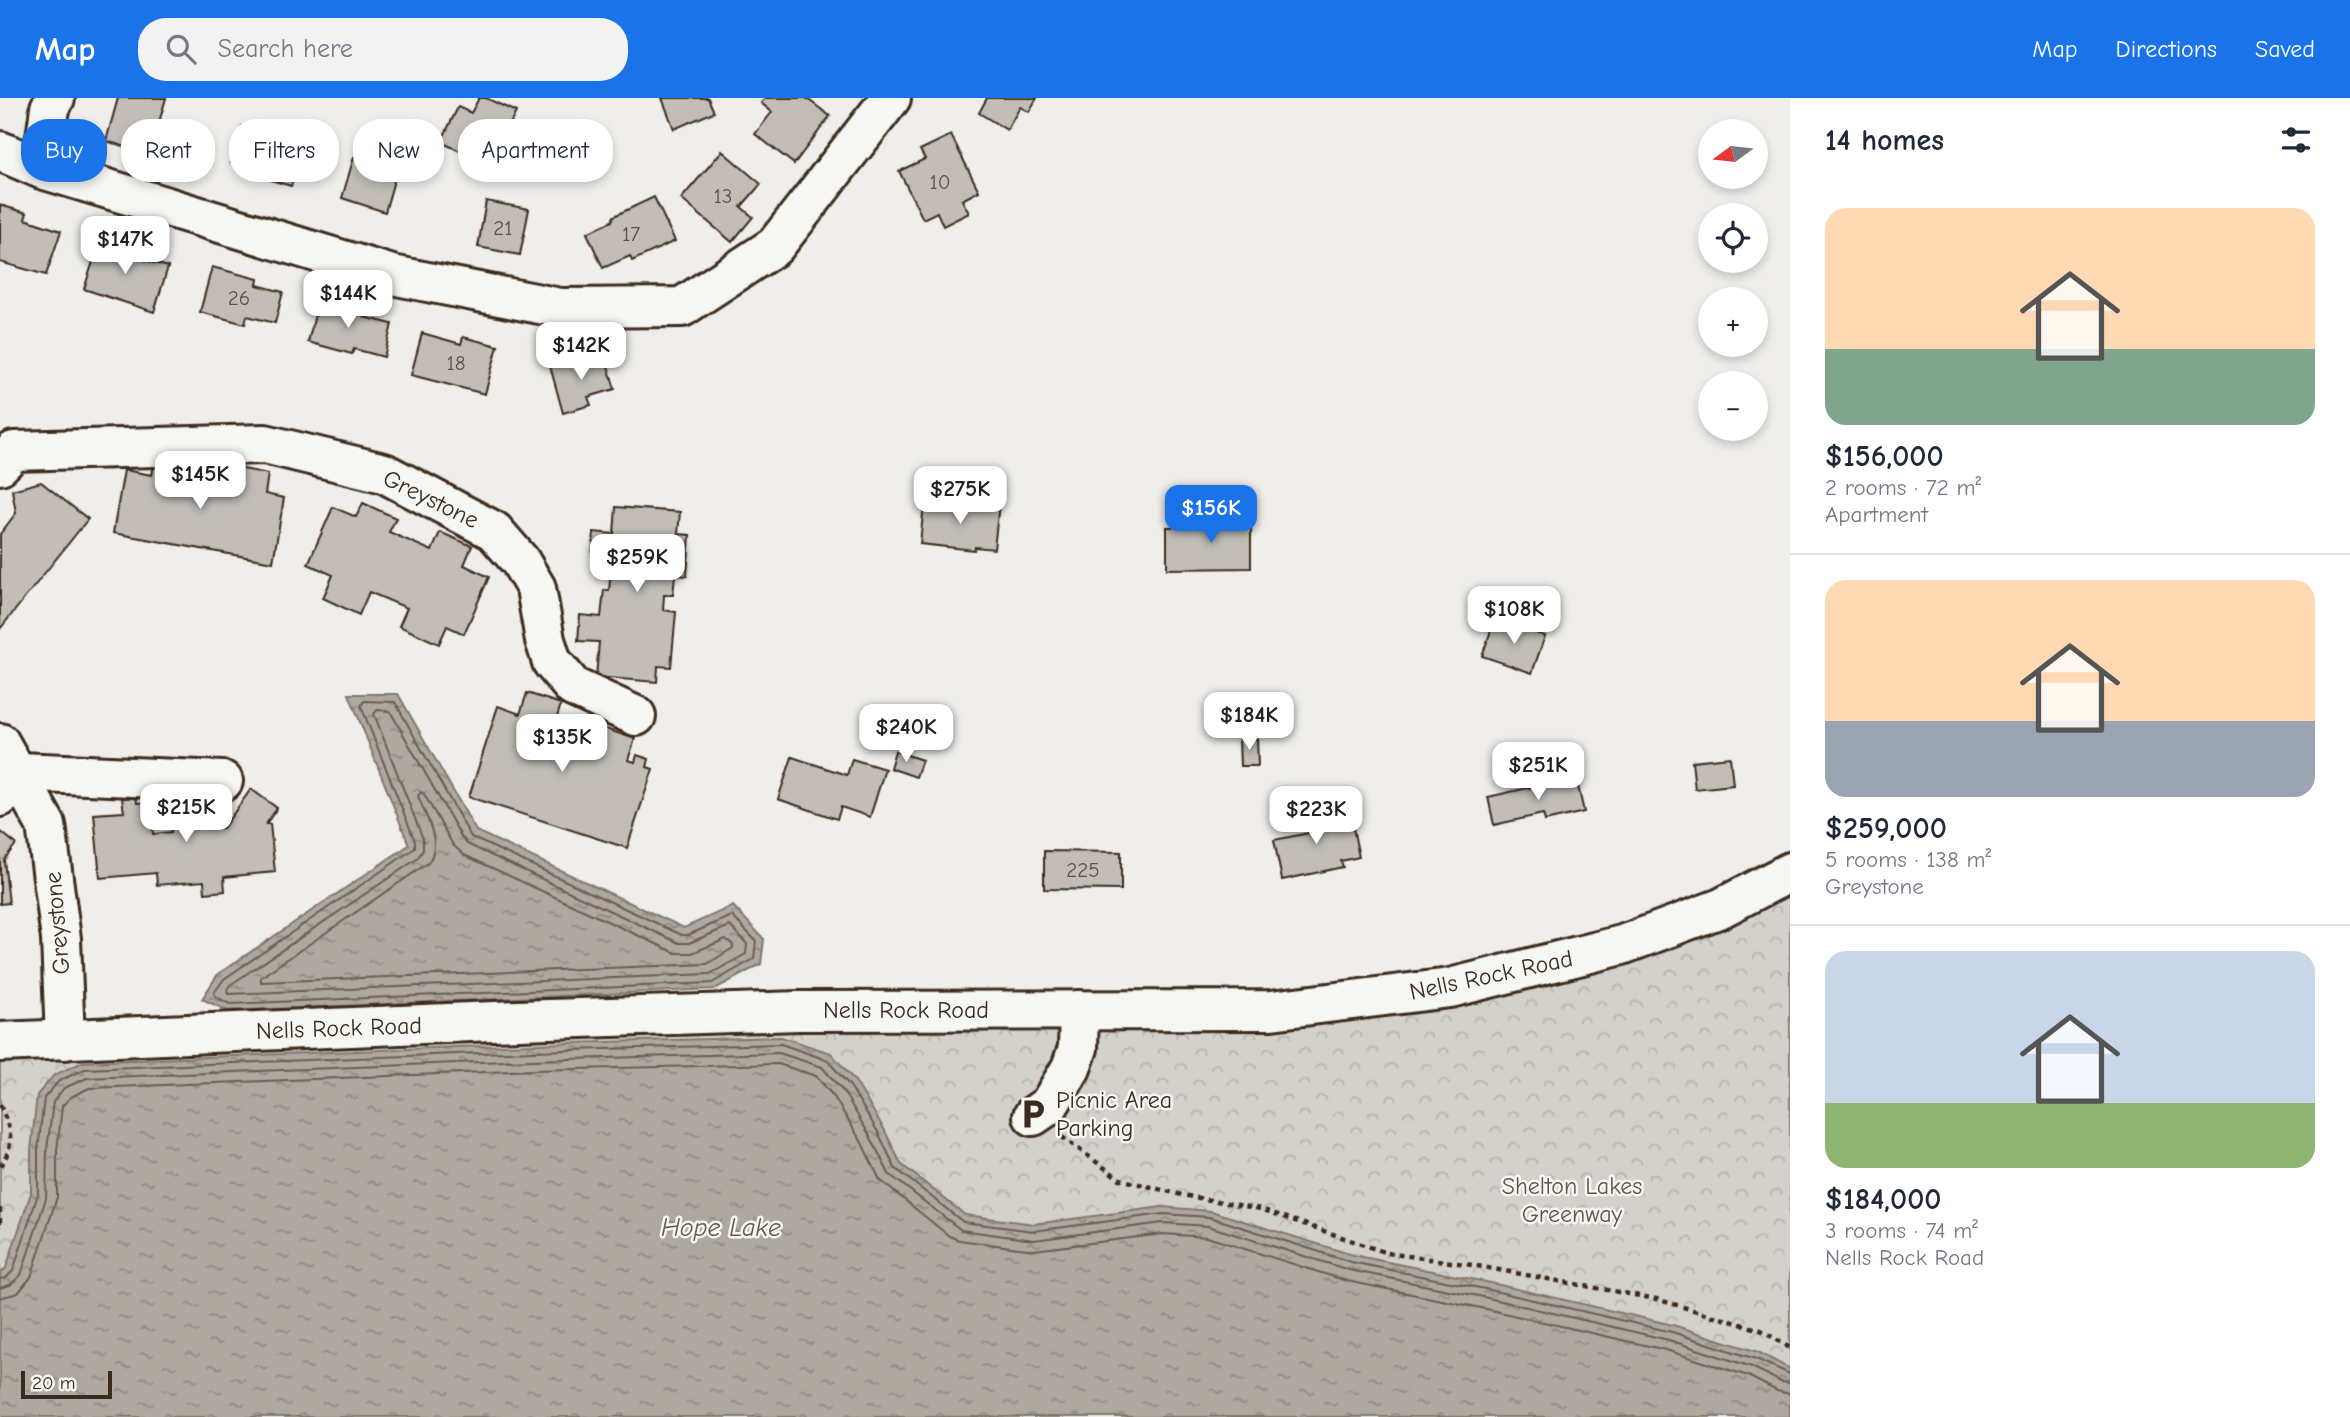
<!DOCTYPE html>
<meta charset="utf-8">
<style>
body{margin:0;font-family:"Comic Neue",sans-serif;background:#f2f2f3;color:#1f2937;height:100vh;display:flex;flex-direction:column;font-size:26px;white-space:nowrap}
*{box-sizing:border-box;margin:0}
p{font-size:23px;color:#747a83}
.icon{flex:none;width:38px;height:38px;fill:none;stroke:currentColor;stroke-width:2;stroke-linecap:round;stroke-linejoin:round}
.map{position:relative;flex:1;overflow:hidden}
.drawer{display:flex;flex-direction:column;background:#fff;width:560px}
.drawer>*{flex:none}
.banner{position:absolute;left:21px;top:21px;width:665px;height:63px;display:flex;gap:14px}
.needle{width:46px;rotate:255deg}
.buttons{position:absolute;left:1698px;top:21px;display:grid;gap:14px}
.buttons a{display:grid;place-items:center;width:70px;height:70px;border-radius:50%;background:#fff;box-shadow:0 4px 10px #0003;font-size:35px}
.scale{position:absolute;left:21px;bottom:18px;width:91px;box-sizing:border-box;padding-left:7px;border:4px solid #3b2a1e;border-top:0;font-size:19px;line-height:24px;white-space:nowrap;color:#3b2a1e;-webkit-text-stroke:5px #f6f6f2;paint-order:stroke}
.price{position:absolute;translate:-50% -60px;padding:0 16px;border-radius:14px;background:#fff;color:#222;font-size:23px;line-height:46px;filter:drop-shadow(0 2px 4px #0008)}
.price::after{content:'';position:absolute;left:50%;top:42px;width:21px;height:16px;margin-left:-10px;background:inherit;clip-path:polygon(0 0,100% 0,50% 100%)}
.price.current{background:#1a73e8;color:#fff}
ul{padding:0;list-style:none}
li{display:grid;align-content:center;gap:14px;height:371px;padding:0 35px}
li+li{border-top:2px solid #e0e1e3}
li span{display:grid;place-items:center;height:217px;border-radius:21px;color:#555}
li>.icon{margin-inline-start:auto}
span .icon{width:126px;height:126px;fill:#fffc;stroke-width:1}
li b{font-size:30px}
h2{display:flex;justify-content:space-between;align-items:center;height:84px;padding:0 35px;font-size:30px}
.tag{padding:0 24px;border-radius:28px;background:#fff;box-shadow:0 4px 10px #0003;font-size:24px;line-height:63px}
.tag.current{background:#1a73e8;color:#fff}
header{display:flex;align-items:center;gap:42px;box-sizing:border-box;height:98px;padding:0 35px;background:#1a73e8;color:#fff}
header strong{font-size:33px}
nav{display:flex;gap:38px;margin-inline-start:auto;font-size:24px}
.search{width:490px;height:63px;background:#f2f2f3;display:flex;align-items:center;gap:18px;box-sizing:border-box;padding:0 24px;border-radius:28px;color:#747a83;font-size:26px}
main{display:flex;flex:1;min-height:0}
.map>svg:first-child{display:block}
.park{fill:url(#park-crowns);stroke:#887e75;stroke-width:2}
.water{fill:url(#water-ripples);stroke:#81766d;stroke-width:2}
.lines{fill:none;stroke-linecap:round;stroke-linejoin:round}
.shore{stroke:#695c52;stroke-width:2}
.building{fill:#c2bdb7;stroke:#3b2a1e;stroke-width:2}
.minor-casing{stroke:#3b2a1e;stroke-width:44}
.major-casing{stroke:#3b2a1e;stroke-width:44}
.path{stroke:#3b2a1e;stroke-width:4.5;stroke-dasharray:5 5;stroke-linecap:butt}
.minor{stroke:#f6f6f2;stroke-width:38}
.major{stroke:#f6f6f2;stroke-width:38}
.labels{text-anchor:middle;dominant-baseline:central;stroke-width:5;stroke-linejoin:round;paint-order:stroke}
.number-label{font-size:21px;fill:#5d4f44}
.street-label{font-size:24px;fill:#3b2a1e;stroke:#f6f6f2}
.poi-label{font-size:24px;fill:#3b2a1e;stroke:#f6f6f2;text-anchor:start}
.park-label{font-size:24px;fill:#61544a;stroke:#f6f6f2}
.water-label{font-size:26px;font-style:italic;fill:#64564c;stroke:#f6f6f2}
</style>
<header>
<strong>Map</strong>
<div class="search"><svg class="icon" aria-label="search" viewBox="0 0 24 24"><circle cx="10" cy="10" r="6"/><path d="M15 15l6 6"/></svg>Search here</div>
<nav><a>Map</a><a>Directions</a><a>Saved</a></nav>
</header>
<main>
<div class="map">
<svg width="1790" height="1319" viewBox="0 0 1790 1319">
<defs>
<pattern id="park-crowns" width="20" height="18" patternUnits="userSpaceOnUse" patternTransform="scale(1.75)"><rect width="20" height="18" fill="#d4d1cc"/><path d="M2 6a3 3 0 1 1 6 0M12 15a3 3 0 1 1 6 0" fill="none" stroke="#b7b4af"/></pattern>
<pattern id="water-ripples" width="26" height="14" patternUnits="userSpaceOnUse" patternTransform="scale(1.75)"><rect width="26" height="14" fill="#afa8a1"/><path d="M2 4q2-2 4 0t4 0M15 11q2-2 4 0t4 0" fill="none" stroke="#908983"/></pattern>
</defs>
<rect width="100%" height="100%" fill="#efeeea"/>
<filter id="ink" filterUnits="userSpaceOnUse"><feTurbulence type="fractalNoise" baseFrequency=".0143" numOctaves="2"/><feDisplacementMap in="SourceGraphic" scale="14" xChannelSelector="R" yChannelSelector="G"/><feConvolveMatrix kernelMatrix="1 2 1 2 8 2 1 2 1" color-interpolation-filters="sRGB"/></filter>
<g filter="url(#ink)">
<path class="park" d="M1790,789V1319H0V964L128,955L634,932L1308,927Z"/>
<g class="water">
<path d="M349,596H398L476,733L684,830L733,808L764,841L761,866L715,891L228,913L202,901L218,876L409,747Z"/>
<path d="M781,939L831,955L855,983L884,1031L901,1066L965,1117L1034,1126L1162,1109L1211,1113L1353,1157L1491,1185L1673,1227L1758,1254L1790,1271V1319H0V1176L6,1170L31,1095V1052L37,997L54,977L83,964L533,946Z"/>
</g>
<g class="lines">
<g class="shore">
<path d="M364,603L395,604L471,739L682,837H688L732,818L756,843L754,861L712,885L230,906L216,899L214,895L224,881L415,750V743L361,608Z"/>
<path d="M377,612L390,613L462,740L467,746L679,845H689L730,828L747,846L746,856L710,876L228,896L227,892L230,887L417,761L423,752V741L374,616Z"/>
<path d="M421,694L424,696L453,747L464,757L676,855H692L726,841L733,847V850L707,866L261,884V879L428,765C443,744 426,720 418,698Z"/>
<path d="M0,1181L6,1180L13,1173L38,1096V1052L44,1000L59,983L85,971L533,953L781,946L827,962L850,988L878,1034L895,1070L963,1124L1034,1133L1163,1116L1210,1119L1351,1164L1490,1192L1672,1234L1756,1261L1790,1276"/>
<path d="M0,1190L10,1187L21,1177L46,1100L47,1052L53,1004L64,990L87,980L533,962L779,955L822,969L843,993L870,1038L889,1076L961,1132L1034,1142L1163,1125L1208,1128L1349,1172L1488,1200L1669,1242L1752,1269L1781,1284L1790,1285"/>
<path d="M0,1200L18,1195L31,1179L57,1099V1053L62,1008L71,999L89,990L534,972L778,966L816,978L834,999L861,1043L880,1082L949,1138L959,1142L1034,1152L1163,1136L1207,1139L1347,1183L1486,1211L1666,1252L1748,1278L1777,1293L1790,1296"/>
</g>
</g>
<g class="building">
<path d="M118,0H166L150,56L106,43Z"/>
<path d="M479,0H486L516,14L507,32L514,36L497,71L441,44L458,9L471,15Z"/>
<path d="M662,0H708L714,14L674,31Z"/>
<path d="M765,0H806L830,18L794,66L755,36L772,14L761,5Z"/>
<path d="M987,0H1037L1029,14L1020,9L1007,32L979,15Z"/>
<path d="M242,28L304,46L291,88L244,74L246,69L231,65Z"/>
<path d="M951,37L979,93L962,102L969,115L943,128L937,114L923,121L899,73L925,61L920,52Z"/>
<path d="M722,53L761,86L741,109L753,119L732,144L681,101Z"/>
<path d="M354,59L397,72L385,114L342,100Z"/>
<path d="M654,99L675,143L632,163L630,158L603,170L587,135L612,123L614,118Z"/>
<path d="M486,103L529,111L520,157L478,149Z"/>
<path d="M0,107L27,115L25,121L61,133L46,177L0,164Z"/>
<path d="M101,139L134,150L131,158L168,169L154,214L84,191Z"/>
<path d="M212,169L258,181L257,187L283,194L275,225L247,218L245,226L200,214Z"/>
<path d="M319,201L359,212L364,219L392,226L384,259L354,251L352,256L308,244Z"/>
<path d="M422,235L461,246L463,239L498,248L485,296L411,277Z"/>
<path d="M605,258L615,291L588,299L591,307L563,315L550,268L578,260L580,266Z"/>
<path d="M155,360L204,369L201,385L234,391L238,370L268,376L265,396L284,400L273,464L113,435L124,372L152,377Z"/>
<path d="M41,384L88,421L0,531V436L16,415L12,392Z"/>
<path d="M983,404L999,406L994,451L975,449L974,452L920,446L924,405L977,411Z"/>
<path d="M363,405L396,420L389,434L432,453L440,434L472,448L464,467L489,479L464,536L447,528L439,546L399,528L407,510L369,494L359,517L323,500L333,477L308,466L333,409L356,419Z"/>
<path d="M616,409L680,414L678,436L690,437L687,478L675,477L673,497H664L663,512L676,514L671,569L658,568L657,584L596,579L599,544L578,543L580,517L601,519L604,492H609L612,460L592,458L594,434L614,436Z"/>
<path d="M1251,416V470L1167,471V429L1221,428V417Z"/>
<path d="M1495,521L1545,538L1532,575L1482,558Z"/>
<path d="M527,595L561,606L555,626L577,634L574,645L596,652L603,630L635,641L628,662L635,664L637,657L649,661L647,669L653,671L627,750L469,699L498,608L520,616Z"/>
<path d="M1257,640L1258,668H1240L1239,641Z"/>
<path d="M895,653L922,662L916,679L890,670Z"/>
<path d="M792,659L847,677L852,661L885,671L870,719L841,709L837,721L778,701Z"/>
<path d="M1730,659L1733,687L1695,691L1692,663Z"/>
<path d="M1576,679L1584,714L1545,723L1543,716L1494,727L1488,699Z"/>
<path d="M251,691L277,710L266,726H270L275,774L224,779L225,793L205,795L204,783L157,787L156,775L100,780L94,716L124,714L122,700L136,698L137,705L150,704L153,736L171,734L168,710L188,708V716L204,715L206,731L223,730Z"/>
<path d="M1329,707L1333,729L1352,725L1359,759L1341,763L1343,769L1282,782L1274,742L1309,735L1304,712Z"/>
<path d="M0,733L16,746L4,762L9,805L0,806Z"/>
<path d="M1044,753L1121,754V792L1044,791Z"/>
</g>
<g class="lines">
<defs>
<g id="minor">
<path d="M0,53L42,71L392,177L560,210L682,209L775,148L891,0"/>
<path d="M42,71L50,10L55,0"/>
<path d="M0,367L14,353L265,346L384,375L494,433L520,463L536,490L545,542L552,564L573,589L636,618"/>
<path d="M0,645L46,727L61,841L65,942"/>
<path d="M0,699L19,674L223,683"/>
<path d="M1033,1018L1049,1007L1071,970L1078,950L1079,912"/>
</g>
<path id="major" d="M0,944L519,922L798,913L1271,912L1450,890L1622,847L1721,810L1790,774"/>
</defs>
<use href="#minor" class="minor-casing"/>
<use href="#major" class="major-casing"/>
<g class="path">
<path d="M0,1007C11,1034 16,1043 0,1070"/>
<path d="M1062,1039L1120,1081L1182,1097L1261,1111L1387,1155L1472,1167L1656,1201L1761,1232L1790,1250"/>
<path d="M0,1110V1125"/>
</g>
<use href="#minor" class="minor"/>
<use href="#major" class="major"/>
</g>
</g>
<defs>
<symbol id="parking-bare" viewBox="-9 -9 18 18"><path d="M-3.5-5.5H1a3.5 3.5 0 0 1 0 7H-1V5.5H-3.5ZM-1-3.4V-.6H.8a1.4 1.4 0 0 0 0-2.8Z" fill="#3b2a1e" stroke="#f6f6f2" stroke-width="2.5" paint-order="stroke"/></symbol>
</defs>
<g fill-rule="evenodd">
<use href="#parking-bare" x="1011" y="994" width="44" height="44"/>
</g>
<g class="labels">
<g class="number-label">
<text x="940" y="84">10</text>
<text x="723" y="98">13</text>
<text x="503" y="130">21</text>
<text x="631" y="136">17</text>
<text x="239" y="200">26</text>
<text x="456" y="265">18</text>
<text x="1083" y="772">225</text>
</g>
<g class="street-label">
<text transform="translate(431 401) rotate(26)">Greystone</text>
<text transform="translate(57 825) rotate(-95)">Greystone</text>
<text transform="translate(1491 877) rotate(-12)">Nells Rock Road</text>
<text x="906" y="912">Nells Rock Road</text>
<text transform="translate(339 930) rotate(-2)">Nells Rock Road</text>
</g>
<g class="poi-label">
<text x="1056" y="1002">Picnic Area<tspan x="1056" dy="28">Parking</tspan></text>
</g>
<g class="park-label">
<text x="1572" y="1088">Shelton Lakes<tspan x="1572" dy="28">Greenway</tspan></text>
</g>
<g class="water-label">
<text x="721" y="1130">Hope Lake</text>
</g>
</g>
</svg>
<div class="buttons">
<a><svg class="needle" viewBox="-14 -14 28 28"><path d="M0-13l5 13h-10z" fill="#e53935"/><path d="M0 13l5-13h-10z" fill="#747a83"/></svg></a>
<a><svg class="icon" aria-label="locate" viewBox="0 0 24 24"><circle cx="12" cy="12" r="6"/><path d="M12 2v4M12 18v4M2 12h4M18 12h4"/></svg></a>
<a>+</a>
<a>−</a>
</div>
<div class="scale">20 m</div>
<b class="price" style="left:125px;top:178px">$147K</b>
<b class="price" style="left:348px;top:232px">$144K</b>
<b class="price" style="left:581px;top:284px">$142K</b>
<b class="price" style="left:200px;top:413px">$145K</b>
<b class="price" style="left:960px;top:428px">$275K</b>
<b class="price current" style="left:1211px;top:447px">$156K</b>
<b class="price" style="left:637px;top:496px">$259K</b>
<b class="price" style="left:1514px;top:548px">$108K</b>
<b class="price" style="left:1249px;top:654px">$184K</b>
<b class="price" style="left:906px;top:666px">$240K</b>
<b class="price" style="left:562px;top:676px">$135K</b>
<b class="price" style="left:1538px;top:704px">$251K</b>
<b class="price" style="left:186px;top:746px">$215K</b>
<b class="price" style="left:1316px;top:748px">$223K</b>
<div class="banner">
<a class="tag current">Buy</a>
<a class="tag">Rent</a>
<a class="tag">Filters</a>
<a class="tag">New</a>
<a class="tag">Apartment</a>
</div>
</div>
<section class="drawer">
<h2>14 homes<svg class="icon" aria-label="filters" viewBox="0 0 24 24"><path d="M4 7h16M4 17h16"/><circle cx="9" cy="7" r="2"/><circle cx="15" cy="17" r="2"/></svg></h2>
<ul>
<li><span style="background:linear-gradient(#ffd9b3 65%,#7fa58c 0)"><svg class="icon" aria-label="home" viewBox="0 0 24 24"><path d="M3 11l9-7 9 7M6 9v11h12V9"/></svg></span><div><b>$156,000</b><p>2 rooms · 72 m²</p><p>Apartment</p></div></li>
<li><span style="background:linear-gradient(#ffd9b3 65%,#9aa5b1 0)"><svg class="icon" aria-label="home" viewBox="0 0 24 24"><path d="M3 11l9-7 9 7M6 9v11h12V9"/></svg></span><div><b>$259,000</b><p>5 rooms · 138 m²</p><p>Greystone</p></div></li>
<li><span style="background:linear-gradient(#c9d6e8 70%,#8fb573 0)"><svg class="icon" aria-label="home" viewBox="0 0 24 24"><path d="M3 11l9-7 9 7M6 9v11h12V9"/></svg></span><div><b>$184,000</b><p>3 rooms · 74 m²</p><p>Nells Rock Road</p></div></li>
</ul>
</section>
</main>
